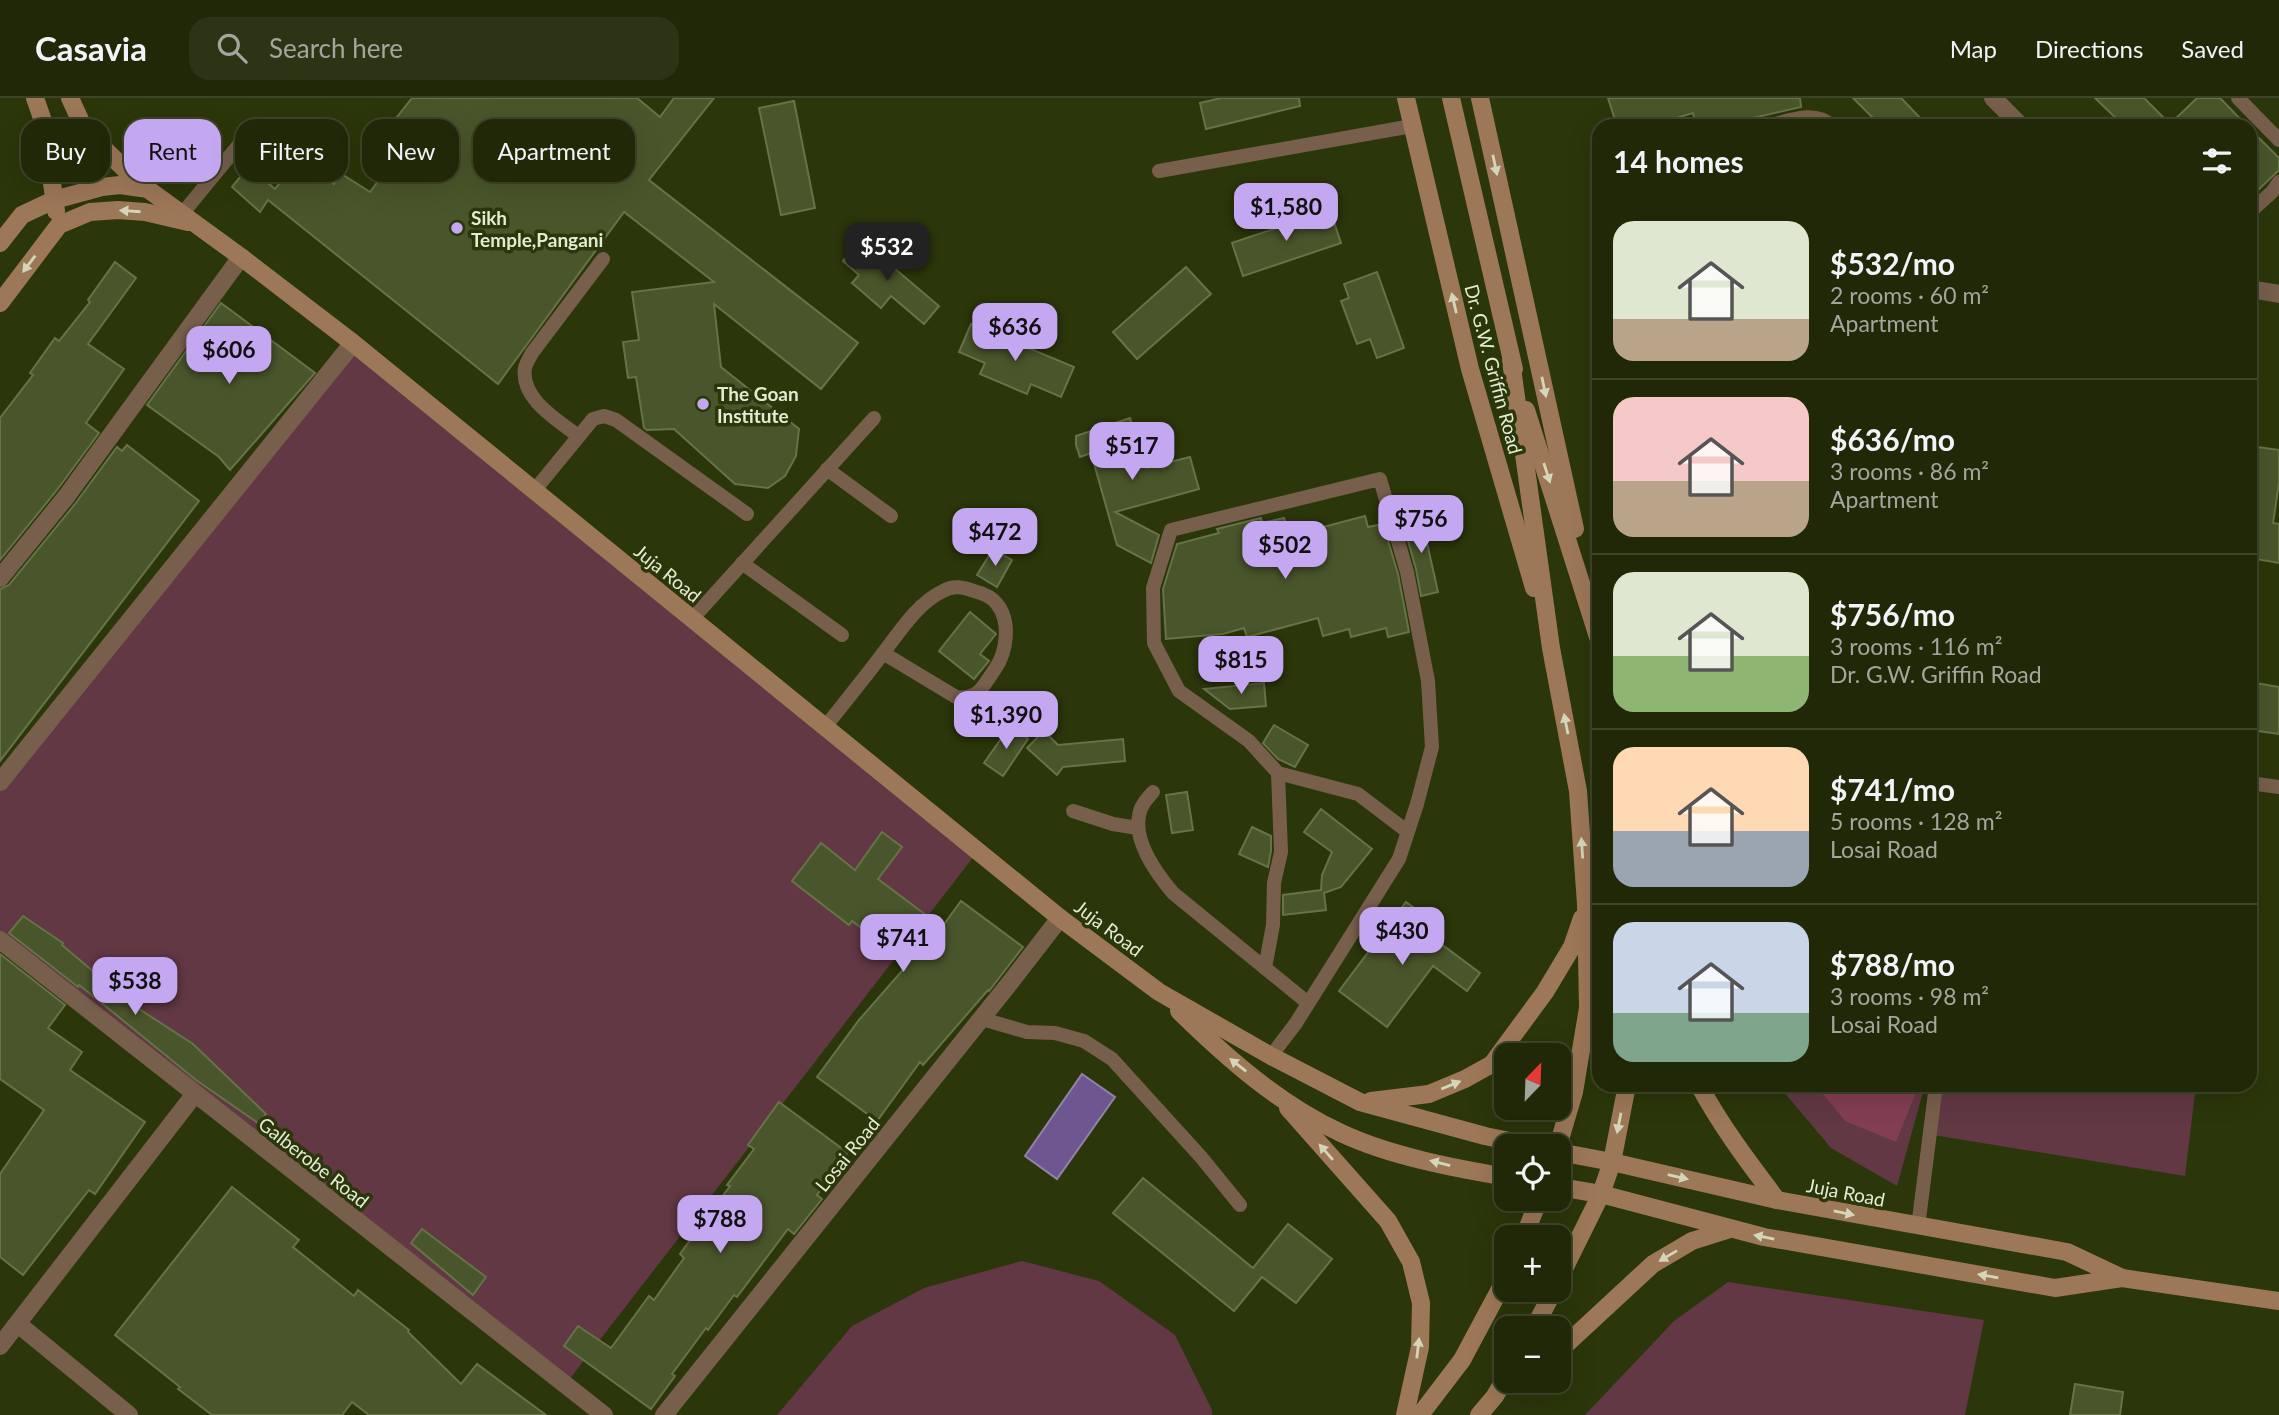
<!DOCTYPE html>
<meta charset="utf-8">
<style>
body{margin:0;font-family:Lato,sans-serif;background:#2d3416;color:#f1f3f6;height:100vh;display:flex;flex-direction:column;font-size:26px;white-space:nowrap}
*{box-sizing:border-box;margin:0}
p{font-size:23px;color:#a2a69c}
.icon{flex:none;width:38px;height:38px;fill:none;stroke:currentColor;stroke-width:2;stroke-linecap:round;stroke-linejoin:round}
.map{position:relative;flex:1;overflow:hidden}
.details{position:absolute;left:1592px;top:21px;width:665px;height:973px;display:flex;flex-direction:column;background:#202808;border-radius:21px;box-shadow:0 7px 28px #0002,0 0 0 2px #3d4429}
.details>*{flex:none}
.guide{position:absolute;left:21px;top:21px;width:665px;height:63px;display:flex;gap:14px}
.needle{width:46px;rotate:23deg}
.tools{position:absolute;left:1494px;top:945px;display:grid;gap:14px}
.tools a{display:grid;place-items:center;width:77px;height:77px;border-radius:14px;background:#202808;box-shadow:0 7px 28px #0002,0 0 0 2px #3d4429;font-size:35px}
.price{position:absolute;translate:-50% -60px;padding:0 16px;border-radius:14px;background:#c4a7f1;color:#111;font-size:23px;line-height:46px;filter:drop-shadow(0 2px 4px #0008)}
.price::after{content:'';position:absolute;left:50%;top:42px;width:21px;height:16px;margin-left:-10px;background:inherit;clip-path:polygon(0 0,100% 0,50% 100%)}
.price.on{background:#222;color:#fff}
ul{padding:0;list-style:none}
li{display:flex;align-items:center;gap:21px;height:175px;padding:0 21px}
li+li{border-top:2px solid #3d4429}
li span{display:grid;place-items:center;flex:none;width:196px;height:140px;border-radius:21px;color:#555}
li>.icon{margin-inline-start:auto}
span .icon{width:84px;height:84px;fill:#fffc;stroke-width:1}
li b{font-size:30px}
h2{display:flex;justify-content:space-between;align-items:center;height:84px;padding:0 21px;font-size:30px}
.pill{padding:0 24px;border-radius:21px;background:#202808;box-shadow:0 7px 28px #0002,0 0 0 2px #3d4429;font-size:24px;line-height:63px}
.pill.on{background:#c4a7f1;color:#111}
header{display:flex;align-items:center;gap:42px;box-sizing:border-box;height:98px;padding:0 35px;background:#202808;border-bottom:2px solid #3d4429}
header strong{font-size:33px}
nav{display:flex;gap:38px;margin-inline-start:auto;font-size:24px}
.search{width:490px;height:63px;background:#2d3416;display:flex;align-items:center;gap:18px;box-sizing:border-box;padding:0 24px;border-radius:21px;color:#a2a69c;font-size:26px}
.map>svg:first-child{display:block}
.green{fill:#613844}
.forest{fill:#823e53}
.water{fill:#6e5691;stroke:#9183a5;stroke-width:2}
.building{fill:#49552a;stroke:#667347;stroke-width:2}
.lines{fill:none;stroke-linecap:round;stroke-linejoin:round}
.service{stroke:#775f4b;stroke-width:14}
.minor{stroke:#775f4b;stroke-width:18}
.secondary{stroke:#9d7858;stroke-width:18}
.oneway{fill:#d5d5ba}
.poi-dot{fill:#c4a7f1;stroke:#2b360a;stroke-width:2.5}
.labels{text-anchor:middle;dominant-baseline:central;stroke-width:7;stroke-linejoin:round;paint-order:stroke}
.poi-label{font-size:19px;font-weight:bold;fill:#e3ecd3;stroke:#2b360a;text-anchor:start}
.street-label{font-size:19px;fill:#e3ecd3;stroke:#2b360a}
</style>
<header>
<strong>Casavia</strong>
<div class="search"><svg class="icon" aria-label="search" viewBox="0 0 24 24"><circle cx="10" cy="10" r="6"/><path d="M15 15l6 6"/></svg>Search here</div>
<nav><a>Map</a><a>Directions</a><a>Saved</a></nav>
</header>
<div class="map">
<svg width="2279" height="1317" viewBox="0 0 2279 1317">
<rect width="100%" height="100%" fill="#2b360a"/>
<g class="green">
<path d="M353,245L978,753L565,1287L0,841V684Z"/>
<path d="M1778,987H1925L1897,1088L1831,1050Z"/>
<path d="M1937,987H2196L2185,1078L1927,1036Z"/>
<path d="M1022,1163L1099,1183L1175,1237L1212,1312V1317H777L852,1228L924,1190Z"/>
<path d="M1728,1184L1984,1222L1965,1317H1585L1674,1223Z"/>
</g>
<path class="forest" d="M1816,987H1919L1896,1044L1845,1023Z"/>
<path class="water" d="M1082,976L1115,999L1057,1081L1025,1058Z"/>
<g class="building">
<path d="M412,0H637L660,19L674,0H714L649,82L858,245L821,291L714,206L721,269L799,331L796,358L785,378L768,390L735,386L674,331L647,332L644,330L636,279L628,280L623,244L639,242L632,194L714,184L624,114L498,286L268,102L260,114L232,89L249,68L275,91L292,70L311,84L318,73L334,86L340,75L370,94L416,32L397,19Z"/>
<path d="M1221,0H1299L1300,8L1206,31L1200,5Z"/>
<path d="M1608,0H1800L1801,9L1718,28H1696L1693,15L1650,28H1617Z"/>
<path d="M1853,0H1901L1928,28H1881Z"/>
<path d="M2095,0H2144L2170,26L2197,0H2220L2247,28H2124Z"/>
<path d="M794,3L815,110L781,117L759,10Z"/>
<path d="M2250,31L2279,60V72L2250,100Z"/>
<path d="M1330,112L1341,145L1243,178L1232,145Z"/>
<path d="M861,142L939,208L924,226L891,198L881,210L852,185L859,177L843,163Z"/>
<path d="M115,164L136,180L88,246L124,271L86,325L99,335L57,392L0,462V320L33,277L30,275L55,240L59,243L90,204L88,202Z"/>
<path d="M1186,169L1211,196L1137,261L1113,234Z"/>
<path d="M1377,174L1404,250L1377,260L1370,241L1357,246L1341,203L1349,200L1344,186Z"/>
<path d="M221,205L315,275L230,372L219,359L147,307Z"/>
<path d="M971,226L1074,269L1061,299L1031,286L1027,296L980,276L985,265L959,254Z"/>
<path d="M1130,320L1146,370L1190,359L1199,391L1115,414L1159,437L1151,465L1117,447L1091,355L1080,359L1076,347V338Z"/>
<path d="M127,347L199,403L0,663V491L9,487L75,406L117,349L122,353Z"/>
<path d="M2250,348L2279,352V385L2273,425L2279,426V465L2250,460Z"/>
<path d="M1365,418L1368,429L1383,426L1398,476L1409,534L1388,539L1386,530L1351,539L1349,531L1323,538L1318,520L1247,539L1244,530L1223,536L1166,541L1163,491L1177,446L1219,435L1217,431L1261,420L1262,425L1284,420L1289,438Z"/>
<path d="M1421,418L1438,494L1421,498L1416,471L1402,422Z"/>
<path d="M993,451L1012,462L997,489L977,477Z"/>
<path d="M970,514L996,536L980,556L989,563L974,581L939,553Z"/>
<path d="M2250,584L2279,589V636L2250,632Z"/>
<path d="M1264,585L1266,608L1230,611L1204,591Z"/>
<path d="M1274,627L1308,647L1295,669L1278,661L1263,645Z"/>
<path d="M1010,628L1028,641L1003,678L984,665Z"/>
<path d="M1044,633L1058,647L1123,641L1125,663L1063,669L1057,677L1027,650Z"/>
<path d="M1187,694L1193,732L1172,735L1166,697Z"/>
<path d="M1321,711L1372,751L1341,789L1324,795L1326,812L1283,817V797L1321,792L1322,777L1332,754L1304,734Z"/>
<path d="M1252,729L1271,738V753L1268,769L1239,756Z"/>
<path d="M882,734L902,749L878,781L942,829L961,803L1023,849L989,893L988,892L923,967L920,964L877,1023L817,979L859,922L909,865L852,823L849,827L792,783L821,745L855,772Z"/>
<path d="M1406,804L1428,820L1420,830L1480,875L1467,893L1433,868L1387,929L1339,893Z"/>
<path d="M23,818L63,845L62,847L133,907L193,946L266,1016L258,1025L196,982L98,902L79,887L78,889L9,835Z"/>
<path d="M0,856L65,907L48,930L82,954L70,972L145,1024L95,1096L89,1092L23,1177L0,1159V1076L44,1012L0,981Z"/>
<path d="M779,1004L848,1055L817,1097L822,1101L794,1136L788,1131L737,1199L734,1197L708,1232L706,1230L672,1276L675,1278L651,1311L564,1248L578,1228L611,1250L649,1198L654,1202L684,1160L680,1156L730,1088L727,1087L754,1051L748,1047Z"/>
<path d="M1143,1080L1253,1170L1288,1126L1332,1161L1296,1205L1262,1179L1234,1213L1113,1115Z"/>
<path d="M232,1089L299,1142L293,1149L354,1198L358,1192L409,1232L408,1234L461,1286L477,1266L546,1317H369L352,1304L342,1317H212L178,1291L180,1289L115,1237Z"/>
<path d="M422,1131L486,1179L473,1197L411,1145Z"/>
<path d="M2075,1286L2123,1294L2120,1317H2070Z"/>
</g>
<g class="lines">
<g class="service">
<path d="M2238,0L2279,42"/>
<path d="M1768,28C1788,23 1815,11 1832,28"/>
<path d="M1159,73L1412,28"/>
<path d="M2250,114L2272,94L2279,84"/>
<path d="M182,116L256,26"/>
<path d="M578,338C558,322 520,301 525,270C526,265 530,259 532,255L603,161"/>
<path d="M827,371L891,418"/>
<path d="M534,393L593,321L604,318L616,322L747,416"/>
<path d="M742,465L842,537"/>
<path d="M692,521L874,320"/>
<path d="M825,629C844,605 863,582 881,558C899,535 916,506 943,493C953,487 963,489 974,493C982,495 992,499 997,506C1011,523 1007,554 995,571C983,588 979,602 956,599L883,555"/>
<path d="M2250,685L2279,689"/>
<path d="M1153,694C1147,701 1140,708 1139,718C1134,744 1157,776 1173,795L1308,905"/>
<path d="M1073,713L1113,726L1138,730"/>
<path d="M1265,870L1273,827L1274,785L1281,754L1278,675"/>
<path d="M982,921L1027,934L1055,935L1084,943L1112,961L1201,1059L1240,1107"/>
<path d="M1271,958L1296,925L1399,761L1417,706L1432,649L1428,583L1407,474L1380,381L1171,432L1153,490L1154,545L1179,593L1249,643L1278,675L1358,696L1408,734"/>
<path d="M1918,1129L1936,987"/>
</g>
<g class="minor">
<path d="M1993,0L2021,28"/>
<path d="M2250,191L2279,196"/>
<path d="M0,480L66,399L241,159"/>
<path d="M0,684L353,245"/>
<path d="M0,842L604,1317"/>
<path d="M18,1226L129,1317"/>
<path d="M0,1248L194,997"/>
<path d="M664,1317L1009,886L1060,820"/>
</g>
<g class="secondary">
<path d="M35,0L43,23L56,113"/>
<path d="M70,0L81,24L97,44L138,84L241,159L353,245L1060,820L1159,894L1271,958L1360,1004L1485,1038L1533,1048"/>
<path d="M1406,0L1470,271L1534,490"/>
<path d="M1451,0L1514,271"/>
<path d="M1480,0L1575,431"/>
<path d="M0,145L22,117L54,102L102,89L120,87L148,91"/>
<path d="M0,205L59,127L90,114L118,112L145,114L188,124"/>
<path d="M1511,263L1551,550L1578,693L1586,806L1588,910L1574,994L1558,1048"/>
<path d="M1526,312L1599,542"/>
<path d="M1179,913C1228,961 1279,1006 1341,1035C1390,1058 1453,1070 1507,1079"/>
<path d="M1699,987C1721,1028 1749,1065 1777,1102"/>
<path d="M1371,1003L1429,996L1465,981L1492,966L1545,894L1572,849L1582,820"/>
<path d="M1288,1010L1388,1123L1411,1164L1421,1205L1420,1249L1405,1317"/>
<path d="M1559,1054L1612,1064L1777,1102L2067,1154L2122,1180"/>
<path d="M1559,1089L1601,1096L1764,1139L2055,1190L2122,1180L2279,1203"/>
<path d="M1524,1139L1539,1101"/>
<path d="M1559,1181L1601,1096L1612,1064L1627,987"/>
<path d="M1534,1230L1554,1192"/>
<path d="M1559,1253L1653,1166L1692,1143L1730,1131"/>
<path d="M1420,1317L1462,1262L1507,1178"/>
<path d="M1479,1317L1495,1298L1507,1277"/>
</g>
</g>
<defs><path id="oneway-solid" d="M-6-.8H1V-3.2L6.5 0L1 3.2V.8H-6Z" transform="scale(1.75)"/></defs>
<g class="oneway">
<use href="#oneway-solid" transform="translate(1495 67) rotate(78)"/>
<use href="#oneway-solid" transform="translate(130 113) rotate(-176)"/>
<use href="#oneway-solid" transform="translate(29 166) rotate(127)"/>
<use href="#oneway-solid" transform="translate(1454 205) rotate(-103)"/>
<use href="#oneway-solid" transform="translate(1544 289) rotate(78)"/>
<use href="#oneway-solid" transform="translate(1547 375) rotate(72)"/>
<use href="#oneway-solid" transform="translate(1566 626) rotate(-101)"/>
<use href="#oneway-solid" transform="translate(1582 750) rotate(-94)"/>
<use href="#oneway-solid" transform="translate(1238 967) rotate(-142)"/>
<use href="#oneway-solid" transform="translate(1451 987) rotate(-22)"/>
<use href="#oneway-solid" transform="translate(1619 1025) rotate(101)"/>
<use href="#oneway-solid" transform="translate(1326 1054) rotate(-131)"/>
<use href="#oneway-solid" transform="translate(1440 1065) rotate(-166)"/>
<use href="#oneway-solid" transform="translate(1678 1079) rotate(13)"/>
<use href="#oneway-solid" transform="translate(1844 1115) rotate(11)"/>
<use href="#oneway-solid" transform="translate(1764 1139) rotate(-168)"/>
<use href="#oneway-solid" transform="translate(1668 1158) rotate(149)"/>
<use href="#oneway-solid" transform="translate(1988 1178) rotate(-170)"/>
<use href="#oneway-solid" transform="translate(1418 1250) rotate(-83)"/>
</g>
<g class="poi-dot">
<circle cx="457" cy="130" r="7"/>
<circle cx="703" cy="306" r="7"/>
</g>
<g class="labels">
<g class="poi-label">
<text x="471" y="119">Sikh<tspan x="471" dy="22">Temple,Pangani</tspan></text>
<text x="717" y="295">The Goan<tspan x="717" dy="22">Institute</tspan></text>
</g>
<g class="street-label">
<text transform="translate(1494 271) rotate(75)">Dr. G.W. Griffin Road</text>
<text transform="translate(668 475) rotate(39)">Juja Road</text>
<text transform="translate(1109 830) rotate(37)">Juja Road</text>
<text transform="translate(847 1056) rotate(-51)">Losai Road</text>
<text transform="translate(314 1064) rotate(38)">Galberobe Road</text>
<text transform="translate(1846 1094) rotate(11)">Juja Road</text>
</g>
</g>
</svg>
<div class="tools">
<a><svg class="needle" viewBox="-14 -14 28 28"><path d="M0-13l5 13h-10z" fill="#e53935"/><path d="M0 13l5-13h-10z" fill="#a2a69c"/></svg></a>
<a><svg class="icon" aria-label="locate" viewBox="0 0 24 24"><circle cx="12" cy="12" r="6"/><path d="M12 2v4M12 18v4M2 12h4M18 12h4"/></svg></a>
<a>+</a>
<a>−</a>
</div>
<b class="price" style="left:1286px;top:145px">$1,580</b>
<b class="price on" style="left:887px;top:185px">$532</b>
<b class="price" style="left:1015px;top:265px">$636</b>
<b class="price" style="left:229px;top:288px">$606</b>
<b class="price" style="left:1132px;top:384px">$517</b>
<b class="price" style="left:1421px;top:457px">$756</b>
<b class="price" style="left:995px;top:470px">$472</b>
<b class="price" style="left:1285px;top:483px">$502</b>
<b class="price" style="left:1241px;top:598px">$815</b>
<b class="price" style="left:1006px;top:653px">$1,390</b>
<b class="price" style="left:1402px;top:869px">$430</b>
<b class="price" style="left:903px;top:876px">$741</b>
<b class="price" style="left:135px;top:919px">$538</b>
<b class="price" style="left:720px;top:1157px">$788</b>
<div class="guide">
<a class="pill">Buy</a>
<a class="pill on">Rent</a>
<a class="pill">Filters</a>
<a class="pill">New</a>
<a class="pill">Apartment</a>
</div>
<section class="details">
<h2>14 homes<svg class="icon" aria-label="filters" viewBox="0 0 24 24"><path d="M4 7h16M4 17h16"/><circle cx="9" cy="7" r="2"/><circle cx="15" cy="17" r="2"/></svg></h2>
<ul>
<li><span style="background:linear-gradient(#dfe7d0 70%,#b9a48a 0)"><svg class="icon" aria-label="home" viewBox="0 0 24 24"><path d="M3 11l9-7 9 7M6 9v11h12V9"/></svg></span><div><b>$532/mo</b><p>2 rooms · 60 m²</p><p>Apartment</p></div></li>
<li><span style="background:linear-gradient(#f6c9c9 60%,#b9a48a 0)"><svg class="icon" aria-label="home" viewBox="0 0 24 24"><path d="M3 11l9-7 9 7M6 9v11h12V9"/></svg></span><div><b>$636/mo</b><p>3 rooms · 86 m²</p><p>Apartment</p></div></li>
<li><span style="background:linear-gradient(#dfe7d0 60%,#8fb573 0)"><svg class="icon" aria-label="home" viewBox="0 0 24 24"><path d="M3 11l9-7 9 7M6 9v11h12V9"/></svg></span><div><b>$756/mo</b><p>3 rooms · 116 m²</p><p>Dr. G.W. Griffin Road</p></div></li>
<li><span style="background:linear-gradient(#ffd9b3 60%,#9aa5b1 0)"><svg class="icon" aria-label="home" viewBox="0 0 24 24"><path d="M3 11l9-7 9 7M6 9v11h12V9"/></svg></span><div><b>$741/mo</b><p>5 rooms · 128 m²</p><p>Losai Road</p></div></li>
<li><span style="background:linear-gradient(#c9d6e8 65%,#7fa58c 0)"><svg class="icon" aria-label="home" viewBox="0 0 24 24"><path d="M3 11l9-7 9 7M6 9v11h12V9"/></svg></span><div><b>$788/mo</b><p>3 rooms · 98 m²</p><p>Losai Road</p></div></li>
</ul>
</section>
</div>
